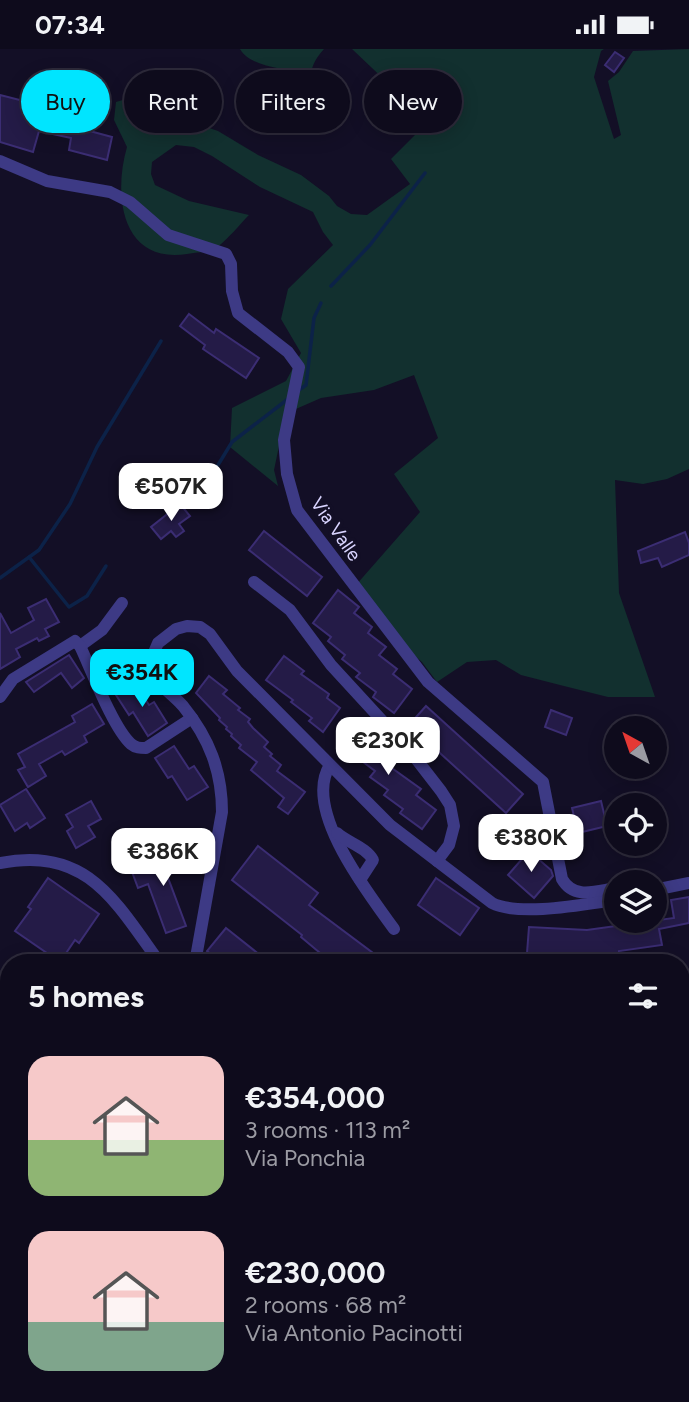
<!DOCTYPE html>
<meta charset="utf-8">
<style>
body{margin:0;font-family:Figtree,sans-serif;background:#171425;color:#f1f3f6;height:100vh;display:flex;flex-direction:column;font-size:26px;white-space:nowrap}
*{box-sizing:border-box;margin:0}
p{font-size:23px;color:#9b9ba3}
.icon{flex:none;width:38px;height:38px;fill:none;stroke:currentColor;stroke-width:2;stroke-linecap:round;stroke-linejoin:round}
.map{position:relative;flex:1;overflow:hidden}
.sheet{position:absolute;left:0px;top:905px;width:690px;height:450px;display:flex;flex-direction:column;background:#0e0b1c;border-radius:28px 28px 0 0;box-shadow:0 4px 18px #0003,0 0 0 2px #2e2b3b}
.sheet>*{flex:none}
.guide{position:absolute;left:21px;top:21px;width:648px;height:63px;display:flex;gap:14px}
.needle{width:46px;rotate:320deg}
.controls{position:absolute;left:604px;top:667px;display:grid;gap:14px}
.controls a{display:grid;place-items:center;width:63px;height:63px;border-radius:50%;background:#0e0b1c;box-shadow:0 4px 18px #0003,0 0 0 2px #2e2b3b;font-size:35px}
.price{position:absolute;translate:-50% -60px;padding:0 16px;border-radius:14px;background:#fff;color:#222;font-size:23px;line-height:46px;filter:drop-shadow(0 2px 4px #0008)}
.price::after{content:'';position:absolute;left:50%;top:42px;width:21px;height:16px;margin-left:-10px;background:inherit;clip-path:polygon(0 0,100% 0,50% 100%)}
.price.active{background:#00e5ff;color:#111}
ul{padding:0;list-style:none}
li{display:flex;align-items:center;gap:21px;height:175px;padding:0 28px}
li span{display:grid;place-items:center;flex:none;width:196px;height:140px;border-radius:21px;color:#555}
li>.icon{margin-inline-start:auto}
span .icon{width:84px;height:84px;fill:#fffc;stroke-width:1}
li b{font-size:30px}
h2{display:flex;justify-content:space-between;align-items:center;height:84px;padding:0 28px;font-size:30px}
.chip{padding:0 24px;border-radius:32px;background:#0e0b1c;box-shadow:0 4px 18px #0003,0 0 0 2px #2e2b3b;font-size:24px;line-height:63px}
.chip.active{background:#00e5ff;color:#111}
.status{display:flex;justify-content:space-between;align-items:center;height:49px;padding:0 35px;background:#0e0b1c;direction:ltr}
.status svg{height:19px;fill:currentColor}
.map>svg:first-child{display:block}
.green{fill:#12302f}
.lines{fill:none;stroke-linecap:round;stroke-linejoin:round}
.stream{stroke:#0c2248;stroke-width:3.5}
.building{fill:#241b47;stroke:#3b2d73;stroke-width:2}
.minor{stroke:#3d3a85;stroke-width:12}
.labels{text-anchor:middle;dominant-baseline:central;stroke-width:7;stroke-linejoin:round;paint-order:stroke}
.street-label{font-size:19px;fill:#d9d4ff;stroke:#130f26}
</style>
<div class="status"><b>07:34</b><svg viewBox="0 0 49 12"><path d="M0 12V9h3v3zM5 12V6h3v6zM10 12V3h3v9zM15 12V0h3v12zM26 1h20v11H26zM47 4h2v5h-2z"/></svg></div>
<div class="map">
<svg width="689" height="1353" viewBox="0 0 689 1353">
<rect width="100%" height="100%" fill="#130f26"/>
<g class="green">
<path d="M240,0H324C301,26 318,30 312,56C299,54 289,48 277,44V19C263,16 247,12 240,0Z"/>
<path d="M352,0H604L601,2L594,28L614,90L621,86L608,32L619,23L633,2L689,0V420L667,430L643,435L615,431L619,544L655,648H608L560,636L521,626L496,611L467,613L437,633L422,613L399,593L356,536L420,463L394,425L438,389L414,326L374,341L321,349L289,363L284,373L274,421L278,437L230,398L232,359L286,332L301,304L281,270L288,240L333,196L323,183L313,163L260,138L212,107L194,98L176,96L152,113L151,125L155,136L189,152L249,166C240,175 225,194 214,200C207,204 195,203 187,205C121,215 113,146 127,98L114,71L116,53L136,47L180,69L218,82L258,106L301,126L329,147L337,157L351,165L367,166L410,135L391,110L423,78L391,37Z"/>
</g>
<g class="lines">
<g class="stream">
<path d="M331,237L370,196L425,124"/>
<path d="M299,341L306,336L314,269L321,254"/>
<path d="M200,435L218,416L232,393L288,350"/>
<path d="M29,508L69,558L87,547L106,517"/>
<path d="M0,529L39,501L70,455L97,398L161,292"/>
</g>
</g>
<g class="building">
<path d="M615,3L624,9L614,23L605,16Z"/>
<path d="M0,46L63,62L60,74L112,88L107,111L69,101L71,89L39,82L33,103L0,93Z"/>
<path d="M189,265L214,284L216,280L259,309L246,329L203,300L205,296L180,277Z"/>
<path d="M180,455L190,467L179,475L184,482L176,488L171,482L161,490L151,478Z"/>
<path d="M264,482L322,528L307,547L249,501Z"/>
<path d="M685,483L689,494V506L662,518L658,509L641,514L638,502Z"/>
<path d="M338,541L359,558L354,564L372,578L368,584L386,598L379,606L397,620L393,625L412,640L394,664L373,648L376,643L356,628L360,624L342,610L345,606L328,592L331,588L313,574Z"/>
<path d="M46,550L59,573L45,580L49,587L39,592L37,589L16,600L20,608L0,620V564L11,584L34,571L28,559Z"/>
<path d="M69,606L84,629L72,639L61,624L34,643L26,633Z"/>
<path d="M284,607L304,622L301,625L329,645L327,649L340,659L323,683L309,672L312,669L291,653L293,651L266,631Z"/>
<path d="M209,627L227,641L223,645L240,659L238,661L250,670L248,673L253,679L268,693L264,698L272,705L270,707L281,716L277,722L305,743L288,765L278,758L284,749L251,721L257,713L239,699L241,696L231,687L232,685L226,680L227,678L219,671L220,669L196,644Z"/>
<path d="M135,634L149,656L154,653L167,674L148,687L133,663L129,666L116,646Z"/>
<path d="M92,655L104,675L84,687L87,693L65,706L62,702L39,715L46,727L28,738L18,721L25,718L18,705L75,673L72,667Z"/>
<path d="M426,657L523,745L506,764L409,676Z"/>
<path d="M551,661L572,669L566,686L545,678Z"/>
<path d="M353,674L373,689L370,694L386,706L382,712L421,740L416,746L436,761L422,780L400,764L403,760L384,746L388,741L370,728L375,722L338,694Z"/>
<path d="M174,697L189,720L194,717L208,738L187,751L172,727L168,729L155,709Z"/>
<path d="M26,740L45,769L30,779L27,774L15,782L0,756Z"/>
<path d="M91,752L101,770L88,777L95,788L76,799L67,782L73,778L66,766Z"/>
<path d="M601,752L607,777L578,784L572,759Z"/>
<path d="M258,797L318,844L309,856L377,907L371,914H332L301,888L302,886L232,831Z"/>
<path d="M181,802L188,819L167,826L186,877L166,884L148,835L138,839L131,820Z"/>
<path d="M529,802L551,821L553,827L534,849L508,826Z"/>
<path d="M48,829L99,865L79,894L75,891L60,913L15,882L31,860L28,858Z"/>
<path d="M436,829L479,859L460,886L418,856Z"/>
<path d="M689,848V874L659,880L662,896L619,902V908L588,910L527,904L529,878L587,881L674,869L671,851Z"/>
<path d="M226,879L270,914H222L207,902Z"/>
</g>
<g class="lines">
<g class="minor">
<path d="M0,112L47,132L110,143L130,153L168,186L226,205L231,215L232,242L238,264L288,303L299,318L284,391L287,425L297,461L428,633L543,733L562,830C574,851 596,842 616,839"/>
<path d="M254,533L290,561L331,616L410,702L441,742L450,756L454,777L449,796L437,812"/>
<path d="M80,597L102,581L122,554"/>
<path d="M0,648L13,630L75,592L80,597C91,620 113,679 131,695C136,699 140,699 146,699L192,669"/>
<path d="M330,716C302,760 368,844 394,880"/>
<path d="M337,784C348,794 366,798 373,811L360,831"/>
<path d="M0,814C87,797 115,852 160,914"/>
<path d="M654,841L689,834"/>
<path d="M195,914L222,763C222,722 209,689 183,657C169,641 157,638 149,615L158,594L176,580L187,577L200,578L210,585L237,622L390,776L492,854C519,868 586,855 616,851"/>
<path d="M0,996L9,992"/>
<path d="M0,1148H9"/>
<path d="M681,1235H689"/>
<path d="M0,1305H9"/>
<path d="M0,1316H9"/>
<path d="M189,1346V1353"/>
<path d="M336,1346L342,1353"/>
<path d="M349,1346L355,1353"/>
<path d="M509,1353V1346"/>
</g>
</g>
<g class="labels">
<g class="street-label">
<text transform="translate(336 480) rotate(55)">Via Valle</text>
</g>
</g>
</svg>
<div class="controls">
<a><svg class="needle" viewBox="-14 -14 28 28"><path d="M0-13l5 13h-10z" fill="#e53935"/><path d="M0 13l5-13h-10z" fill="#9b9ba3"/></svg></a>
<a><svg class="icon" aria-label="locate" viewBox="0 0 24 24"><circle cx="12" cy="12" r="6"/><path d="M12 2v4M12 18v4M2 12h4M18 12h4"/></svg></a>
<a><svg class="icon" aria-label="layers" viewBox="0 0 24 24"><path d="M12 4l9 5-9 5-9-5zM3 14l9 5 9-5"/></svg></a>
</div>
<b class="price" style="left:171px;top:474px">€507K</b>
<b class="price active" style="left:142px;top:660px">€354K</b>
<b class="price" style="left:388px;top:728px">€230K</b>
<b class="price" style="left:531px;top:825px">€380K</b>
<b class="price" style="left:163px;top:839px">€386K</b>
<div class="guide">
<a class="chip active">Buy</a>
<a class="chip">Rent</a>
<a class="chip">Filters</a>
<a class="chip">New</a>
</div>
<section class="sheet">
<h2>5 homes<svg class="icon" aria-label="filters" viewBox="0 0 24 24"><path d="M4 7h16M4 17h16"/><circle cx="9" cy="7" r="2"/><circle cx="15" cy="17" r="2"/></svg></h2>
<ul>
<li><span style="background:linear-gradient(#f6c9c9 60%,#8fb573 0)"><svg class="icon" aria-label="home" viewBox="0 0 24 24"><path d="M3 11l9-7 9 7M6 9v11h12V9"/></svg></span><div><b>€354,000</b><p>3 rooms · 113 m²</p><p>Via Ponchia</p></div></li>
<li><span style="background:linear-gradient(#f6c9c9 65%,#7fa58c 0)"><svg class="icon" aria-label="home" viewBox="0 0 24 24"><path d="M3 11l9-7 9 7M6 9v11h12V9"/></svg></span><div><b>€230,000</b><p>2 rooms · 68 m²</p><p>Via Antonio Pacinotti</p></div></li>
</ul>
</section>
</div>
